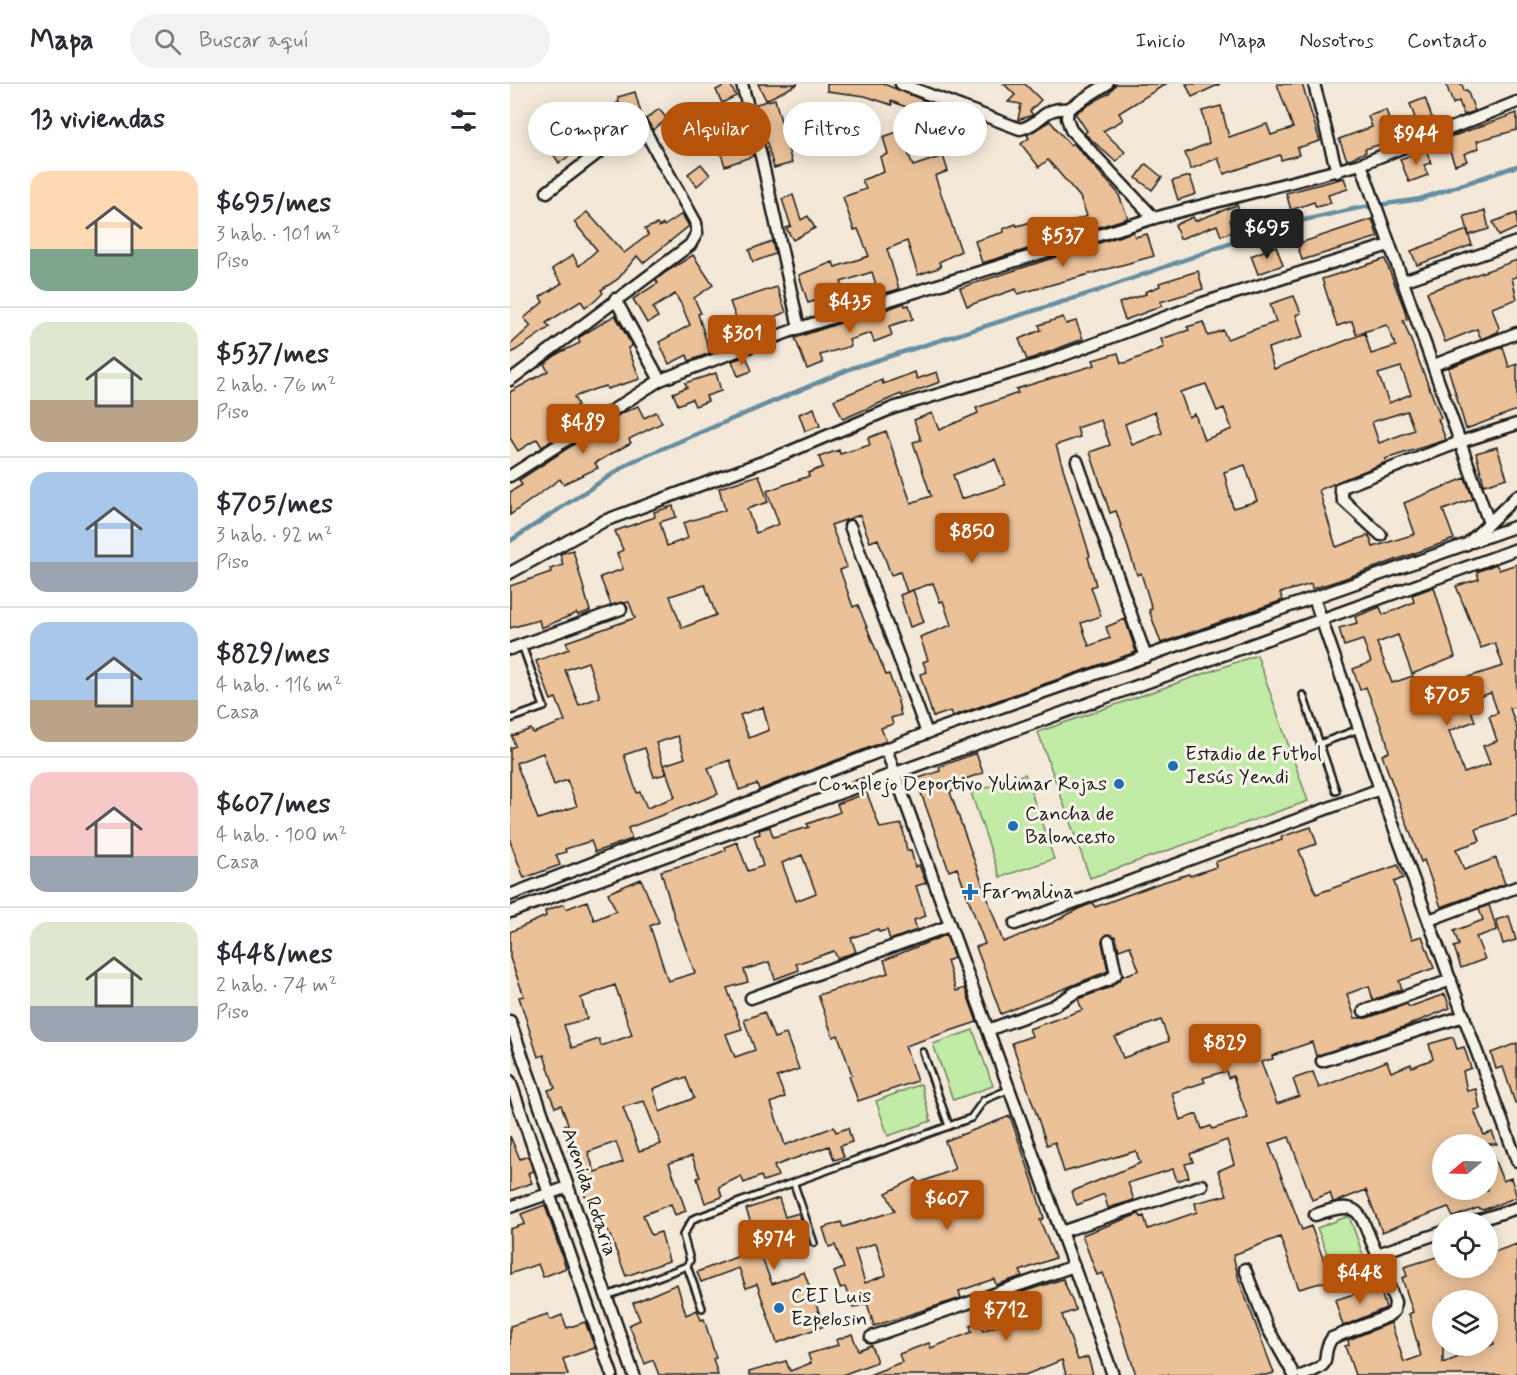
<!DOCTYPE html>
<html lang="es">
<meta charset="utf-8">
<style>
body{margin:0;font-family:Mynerve,sans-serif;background:#f2f2f3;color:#2b2b33;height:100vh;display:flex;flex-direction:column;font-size:22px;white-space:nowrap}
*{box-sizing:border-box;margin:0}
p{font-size:20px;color:#7c7c81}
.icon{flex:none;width:33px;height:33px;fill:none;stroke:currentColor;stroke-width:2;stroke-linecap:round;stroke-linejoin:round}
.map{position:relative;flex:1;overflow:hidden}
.panel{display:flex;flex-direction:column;background:#fff;width:510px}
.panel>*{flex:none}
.hud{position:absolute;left:18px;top:18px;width:570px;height:54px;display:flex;gap:12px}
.needle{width:39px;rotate:251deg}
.controls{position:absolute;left:922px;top:1050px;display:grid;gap:12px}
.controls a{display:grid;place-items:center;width:66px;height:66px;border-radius:50%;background:#fff;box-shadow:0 3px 15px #0003;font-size:30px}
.price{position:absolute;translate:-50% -51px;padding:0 14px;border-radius:6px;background:#b45309;color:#fff;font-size:20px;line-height:39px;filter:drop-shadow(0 2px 3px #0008)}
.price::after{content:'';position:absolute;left:50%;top:36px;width:18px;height:14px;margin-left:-9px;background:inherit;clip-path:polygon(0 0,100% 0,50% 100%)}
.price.on{background:#222;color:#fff}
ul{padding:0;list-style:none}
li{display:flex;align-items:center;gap:18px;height:150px;padding:0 30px}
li+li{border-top:2px solid #e1e1e2}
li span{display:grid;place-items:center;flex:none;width:168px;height:120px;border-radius:18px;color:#555}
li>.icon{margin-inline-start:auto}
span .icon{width:72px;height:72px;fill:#fffc;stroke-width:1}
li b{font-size:26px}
h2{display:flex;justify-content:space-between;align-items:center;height:72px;padding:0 30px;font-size:26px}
.pill{padding:0 21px;border-radius:27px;background:#fff;box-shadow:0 3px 15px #0003;font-size:21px;line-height:54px}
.pill.on{background:#b45309;color:#fff}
header{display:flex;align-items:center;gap:36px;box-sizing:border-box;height:84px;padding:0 30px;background:#fff;border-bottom:2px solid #e1e1e2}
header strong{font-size:28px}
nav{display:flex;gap:33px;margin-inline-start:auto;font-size:21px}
.search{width:420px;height:54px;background:#f2f2f3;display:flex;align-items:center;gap:15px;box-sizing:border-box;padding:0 21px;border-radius:33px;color:#7c7c81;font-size:22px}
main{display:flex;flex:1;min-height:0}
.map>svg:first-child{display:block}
.green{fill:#c1eba7;stroke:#6e8462;stroke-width:1.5}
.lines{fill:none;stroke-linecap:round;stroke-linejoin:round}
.stream{stroke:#668ea1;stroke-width:4.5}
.building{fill:#eac199;stroke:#1c1c1c;stroke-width:1.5;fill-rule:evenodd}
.service-casing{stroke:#1c1c1c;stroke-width:10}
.minor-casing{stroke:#1c1c1c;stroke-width:15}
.service{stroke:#f7f3e8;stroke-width:5}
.minor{stroke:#f7f3e8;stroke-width:10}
.poi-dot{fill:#1f6fb2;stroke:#f7f3e8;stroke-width:2}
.labels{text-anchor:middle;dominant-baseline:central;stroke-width:6;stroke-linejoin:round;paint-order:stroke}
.poi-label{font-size:20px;fill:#1c1c1c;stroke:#f7f3e8;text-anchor:start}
.street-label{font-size:20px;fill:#1c1c1c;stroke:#f7f3e8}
</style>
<header>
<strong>Mapa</strong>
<div class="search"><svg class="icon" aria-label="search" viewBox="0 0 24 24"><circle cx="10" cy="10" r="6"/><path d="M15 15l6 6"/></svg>Buscar aquí</div>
<nav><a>Inicio</a><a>Mapa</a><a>Nosotros</a><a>Contacto</a></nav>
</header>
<main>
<section class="panel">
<h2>13 viviendas<svg class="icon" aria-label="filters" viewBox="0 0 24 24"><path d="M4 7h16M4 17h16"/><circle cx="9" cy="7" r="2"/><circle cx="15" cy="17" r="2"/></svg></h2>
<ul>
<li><span style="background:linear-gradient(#ffd9b3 65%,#7fa58c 0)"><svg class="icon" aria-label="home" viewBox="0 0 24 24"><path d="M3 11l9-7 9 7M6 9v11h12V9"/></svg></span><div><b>$695/mes</b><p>3 hab. · 101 m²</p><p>Piso</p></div></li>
<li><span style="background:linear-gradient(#dfe7d0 65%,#b9a48a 0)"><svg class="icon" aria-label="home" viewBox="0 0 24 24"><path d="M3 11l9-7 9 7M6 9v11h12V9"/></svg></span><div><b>$537/mes</b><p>2 hab. · 76 m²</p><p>Piso</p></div></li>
<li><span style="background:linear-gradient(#a9c7e8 75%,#9aa5b1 0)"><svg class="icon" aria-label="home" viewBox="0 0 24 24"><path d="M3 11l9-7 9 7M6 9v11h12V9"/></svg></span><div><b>$705/mes</b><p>3 hab. · 92 m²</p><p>Piso</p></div></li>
<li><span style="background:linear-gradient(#a9c7e8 65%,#b9a48a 0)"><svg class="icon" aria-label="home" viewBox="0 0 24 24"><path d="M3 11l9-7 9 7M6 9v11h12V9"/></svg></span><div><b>$829/mes</b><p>4 hab. · 116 m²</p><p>Casa</p></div></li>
<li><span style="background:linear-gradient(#f6c9c9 70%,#9aa5b1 0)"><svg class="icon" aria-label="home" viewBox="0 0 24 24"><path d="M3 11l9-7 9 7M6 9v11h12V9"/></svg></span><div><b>$607/mes</b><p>4 hab. · 100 m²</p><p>Casa</p></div></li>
<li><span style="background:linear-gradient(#dfe7d0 70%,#9aa5b1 0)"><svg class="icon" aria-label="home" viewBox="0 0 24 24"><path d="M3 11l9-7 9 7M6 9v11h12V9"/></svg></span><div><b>$448/mes</b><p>2 hab. · 74 m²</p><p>Piso</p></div></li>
</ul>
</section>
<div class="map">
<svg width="1007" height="1291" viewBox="0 0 1007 1291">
<rect width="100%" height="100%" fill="#f4e9d8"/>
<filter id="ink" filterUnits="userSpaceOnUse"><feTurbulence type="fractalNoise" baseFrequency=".0167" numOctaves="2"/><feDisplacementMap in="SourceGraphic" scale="12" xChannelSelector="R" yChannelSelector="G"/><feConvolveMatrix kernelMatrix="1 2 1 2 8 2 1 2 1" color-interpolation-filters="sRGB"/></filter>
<g filter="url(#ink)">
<g class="green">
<path d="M747,571L798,717L580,794L528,648Z"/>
<path d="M515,690L544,775L490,793L461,709Z"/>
<path d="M463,946L483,1002L443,1016L423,960Z"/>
<path d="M411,1000L421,1037L378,1052L366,1017Z"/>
<path d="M839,1132L856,1179L825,1190L807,1144Z"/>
</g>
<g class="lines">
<path class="stream" d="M0,457L121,378L342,284L587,207L772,141L848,124L910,115L1007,82"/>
</g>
<g class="building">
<path d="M217,0H220L226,12L212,19L206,6Z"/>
<path d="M248,0H288L256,16Z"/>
<path d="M317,0H374L423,20L421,25L444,28L470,38L461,59L449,54L453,43L416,38L426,35L381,17L382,21L355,12L317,7Z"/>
<path d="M494,0H515L531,16L520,27L523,31L508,36L511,20L498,18L505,11Z"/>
<path d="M606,0H656L609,29L613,36L593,47L615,68L606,78L574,49L577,47L565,29L599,9Z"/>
<path d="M676,0H710L682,13Z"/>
<path d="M767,0H792L810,57L787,64L789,71L771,76L770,71L714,90L708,74L681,85L675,69L699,59L692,27L711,22L719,53L757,40L761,51L783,44Z"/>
<path d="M936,0H952L954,7L957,6L965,27L954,31L949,17L943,20Z"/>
<path d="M125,8L132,33H123L84,60L70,40L109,18L108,13Z"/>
<path d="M915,14L925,42L910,48L900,20Z"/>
<path d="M265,15L282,79L264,84L246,20Z"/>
<path d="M149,25L157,35L143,46L136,35Z"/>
<path d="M876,26L885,56L855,65L856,68L837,76L829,55L862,43L858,32Z"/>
<path d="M1007,29V46L967,57L969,64L954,70L957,77L945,81L935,55Z"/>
<path d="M233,34L243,72L215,82L203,45Z"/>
<path d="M540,37L560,61L563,59L608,109L618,134L472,179L465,157L494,148L493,145L506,140L507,142L521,138L525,150L577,132L570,113L538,76L529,83L511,60L519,54L517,51Z"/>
<path d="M390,47L403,82L433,72L438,87L425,92L451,167L429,178L431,183L408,191L397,157L377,165L389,205L369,211L362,188L331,198L340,220L329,224L324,211L298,219L289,191L323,178L325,183L359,172L348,145L344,146L333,113L356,105L352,96L374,88L370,73L378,70L373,53Z"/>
<path d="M50,55L61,71L49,79L38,62Z"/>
<path d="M916,66L921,79L914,81L918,91L899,98L890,75Z"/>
<path d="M191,80L200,91L187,102L178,90Z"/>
<path d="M636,80L652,93L642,106L626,94Z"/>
<path d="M680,92L686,110L668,116L662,97Z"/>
<path d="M834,94L838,105L818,111L821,119L806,123L804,118L781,126L776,109Z"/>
<path d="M283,111L291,136L298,132L305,144L283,156L276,144L281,142L272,115Z"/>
<path d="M727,121L731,132L720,136L724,147L711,152L707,141L670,155L665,141L683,133L685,137Z"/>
<path d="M975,127L979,145L959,151L954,132Z"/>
<path d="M77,128L114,169L138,151L135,145L147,140L149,143L153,140L154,142L172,130L179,142L133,179L127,172L108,195L91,206L93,209L85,217L75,223L71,217L36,239L40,243L0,270V261L21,242L14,234L33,218L30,213L52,199L42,185L63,171L69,182L87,166L64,138Z"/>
<path d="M1007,129V144L989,152L983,138Z"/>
<path d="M862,135L868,153L792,176L787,160Z"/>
<path d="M957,146L962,161L907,181L901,167Z"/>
<path d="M623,148L625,153L637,150L644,172L508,210L506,205L457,222L450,204Z"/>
<path d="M262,157L265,170L243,178L239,166Z"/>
<path d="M766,162L773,181L748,190L741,172Z"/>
<path d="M183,171L203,201L184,214L191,229L188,230L200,269L179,277L177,271L159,280L149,258L180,241L171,220L165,210L143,224L148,233L137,239L123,215L148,199L146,196L156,188Z"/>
<path d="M875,175L894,224L897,235L893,236L931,334L928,335L936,356L875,375L876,378L809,406L826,463L859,451L863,463L905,450L894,419L955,394L963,415L933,426L944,455L830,496L802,505L801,500L770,509L773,516L651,559L639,526L642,525L631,489L627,491L606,427L600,429L580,368L600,361L591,336L567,344L570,353L546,361L580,472L578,473L586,501L581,503L591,532L571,539L579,562L600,554L596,543L615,535L626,568L443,632L441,627L423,633L410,590L417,588L413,578L418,576L410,553L441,541L433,517L430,518L423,499L397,508L390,488L381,491L368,455L360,458L350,431L321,441L337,483L330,486L343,523L348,521L376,591L379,590L387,613L391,631L381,634L383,640L371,644L376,657L249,706L247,700L229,706L220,676L198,684L208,710L118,744L122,755L85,768L81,757L55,765L56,768L46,771L50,781L14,794L0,757V664L5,662L2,652L21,645L23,649L55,637L46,614L41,616L26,577L59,565L56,558L125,534L119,518L101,521L90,493L113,485L107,469L113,466L105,447L145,433L144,428L163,422L166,433L150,438L157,462L178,454L173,439L215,426L209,404L249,391L258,418L237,425L246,449L269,440L257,407L299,392L298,389L313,383L309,373L329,366L330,370L360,361L358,354L376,347L401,419L421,412L403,358L411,356L404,336L422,329L429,346L468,329L466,324L508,309L506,305L585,281L583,276L608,269L611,279H615L638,270L654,263L651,255L679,246L677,243L693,238L698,252L713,246L717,255L766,238L760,220L784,212L791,229L786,231L793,253L758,264L764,285L855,249L861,270L886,262L877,241L846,250L842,237L827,242L812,195ZM891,283L901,310L879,319L868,290ZM696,300L707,327L714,324L722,345L694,356L685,330L679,333L670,308ZM897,327L904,346L869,359L862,338ZM645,328L652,349L622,361L615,340ZM485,375L495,401L451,415L443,391ZM735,381L747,417L723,424L714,388ZM195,501L206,531L172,544L160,512ZM78,578L90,613L69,621L55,586ZM253,623L259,646L239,654L230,631ZM168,652L175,674L154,681L165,713L137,724L130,708L127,709L114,671L135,664L144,693L156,690L146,659ZM33,669L44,701L57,696L67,722L28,735L6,679Z"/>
<path d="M1007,176V193L1002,194L1007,215L982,224L989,244L988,248L971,255L967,245L935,258L917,208Z"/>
<path d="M688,187L693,205L650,218L652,222L615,236L609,219L636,210L635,208L650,202L649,199Z"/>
<path d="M267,203L276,228L249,239L252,247L217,263L209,243L227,237L220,218Z"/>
<path d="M394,219L395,222L399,221L403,235L379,242L382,251L364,258L361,249L339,256L341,262L310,271L313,279L297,285L285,254L345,234L346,237Z"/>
<path d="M105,231L122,262L118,264L130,295L97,305L96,302L85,305L64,313L68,321L41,336L50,351L32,363L27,355L8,367L0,354V308L38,287L34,280L49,269L70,259L68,254Z"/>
<path d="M553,233L556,240L566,237L573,255L517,276L509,255L531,246L529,241Z"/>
<path d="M993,263L999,283L1007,280V326L956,345L938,284Z"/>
<path d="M236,272L242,287L228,292L222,277Z"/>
<path d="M405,288L407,295L427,288L430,298L392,312L391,310L333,335L324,316L372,296L373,300Z"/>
<path d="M206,289L211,307L196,312L198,317L185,322L182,315L168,321L163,309L177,303L175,299Z"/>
<path d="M128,322L134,334L146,328L152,339L119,355L121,359L85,379L88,384L53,400L50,395L0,431V408L12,401L9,396L110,330Z"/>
<path d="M304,324L310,342L295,347L289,330Z"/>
<path d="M987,363L997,394L974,401L966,369Z"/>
<path d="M63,466L80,527L68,531L67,529L31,544L29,536L0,544V502L41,488L40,485L53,481L50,470Z"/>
<path d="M986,480L989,486L1007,480V623L1000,624L1007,645V731L966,745L970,757L946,765L954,786L986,774L995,800L931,823L914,776L911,778L872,671L879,668L877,658L856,603L850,606L843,585L861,578L853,556L834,562L829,544L847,539L845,533L870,523L873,531L904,518L902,511L924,503L945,573L902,590L888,551L867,559L882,599L903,592L913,623L929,618L932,627L957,617L965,637L939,647L954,689L980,680L973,662L987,657L979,632L988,629L981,609L958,616L952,595L993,582L985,559L971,564L946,502L969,495L967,488Z"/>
<path d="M403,506L414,538L400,543L390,511Z"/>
<path d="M466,669L473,689L452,696L455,703L440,708L493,858L542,839L568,825L583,819L585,823L647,800L679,790L680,792L706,783L705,778L772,756L771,753L801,743L807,760L789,766L806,810L888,781L893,794L884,798L902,855L912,852L924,884L889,897L892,905L863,916L859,902L837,910L845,934H857L897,920L899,923L935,910L940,924L894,943L806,972L802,958L762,972L763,975L751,978L767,1020L789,1012L783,995L803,988L809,1004L877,977L881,988L901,980L902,983L923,975L919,960L943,953L947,965L954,963L961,984L953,987L957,1007L966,1005L970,1025L964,1026L974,1051L982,1048L987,1060H933V1106H978L979,1062L993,1097L1001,1094L1007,1113L973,1126L968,1124L943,1133L938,1123L872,1148L856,1106L828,1117L823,1118L820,1109L802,1116L779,1053L759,1060L792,1146L801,1142L821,1196L789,1205L770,1153L723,1171L729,1196L764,1289L757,1291H626L593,1189L587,1191L572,1151L629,1130L631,1133L634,1132L638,1145L687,1128L685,1119L717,1111L708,1087L724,1080L717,1056L680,1070L683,1078L675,1080L679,1093L667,1097L663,1085L618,1099L624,1116L598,1124L594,1110L567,1121L561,1108L630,1079L626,1067L554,1088L545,1058L537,1061L502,959L522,952L519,945L572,926L568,915L601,903L613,892L629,886L620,862L609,866L605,852L597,850L592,858L598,887L491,930L466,863L475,860L447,784L439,787L406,695L430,687L429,683ZM651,936L659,957L613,974L605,953ZM716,987L718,994L723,992L738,1034L702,1045L701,1042L692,1045L687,1030L670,1036L662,1009L695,998L693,994Z"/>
<path d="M357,709L370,744L392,740L397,767L401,766L405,783L409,781L416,799L406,802L416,832L404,836L407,846L380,856L377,846L369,848L368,845L341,854L346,868L327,874L324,867L286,880L289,886L265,895L259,878L234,886L238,898L217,904L232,945L216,950L225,973L245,966L234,936L254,928L264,954L276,950L289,985L267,993L275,1013L261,1019L275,1061L324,1043L326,1048L338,1044L342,1058L330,1062L334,1073L324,1076L319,1062L264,1082L268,1092L253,1097L251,1092L234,1099L231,1092L209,1103L212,1113L195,1119L187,1094L190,1093L182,1072L159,1079L176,1127L165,1131L161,1120L133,1131L141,1151L151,1148L159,1177L116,1192L97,1144L88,1147L58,1065L62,1064L53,1042L58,1040L51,1021L45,1023L38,1006L45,1004L34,971L28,973L9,913L14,912L0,874V848L36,832L35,827L54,820L56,825L77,817L84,836L106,827L98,809L131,795L149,838L140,842L158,897L185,889L164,832L151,787L194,775L216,766L215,763L227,758L238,787L253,782L244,752L250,750L249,746L260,743L263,753L299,743L297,740L330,728L327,720ZM292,771L306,809L286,817L272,779ZM105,901L122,951L91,962L89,955L62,964L54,941L77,935L71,914ZM170,994L171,996L176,994L184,1014L150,1028L143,1005ZM134,1017L151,1060L129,1067L113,1023ZM106,1058L113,1078L85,1088L78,1068Z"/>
<path d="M979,821L987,846L966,853L975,875L951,884L944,863L949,861L944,847L973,836L969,825Z"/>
<path d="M999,832L1006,856L993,860L986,836Z"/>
<path d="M436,851L444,874L437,877L446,907L455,904L467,938L395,962L407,997L348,1017L339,992L342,991L328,951L323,953L308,911L378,889L374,876Z"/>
<path d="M1007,959V1018L1005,1019L993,983L986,985L981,969Z"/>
<path d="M500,1032L522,1095L534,1134L530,1136L545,1174L510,1187L512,1192L486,1201L484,1195L449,1207L451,1214L364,1242L357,1219L343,1224L335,1203L330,1204L324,1188L334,1184L325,1161L319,1163L313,1144L331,1138L333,1143L385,1127L376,1109L406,1094L409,1099L445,1085L435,1057ZM366,1159L376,1191L355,1199L345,1166Z"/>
<path d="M0,1052L10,1075L18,1072L23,1087L18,1089L22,1099L0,1107Z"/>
<path d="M269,1114L275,1133L289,1129L295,1149L283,1153L286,1163L252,1174L262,1200L294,1188L314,1242L267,1259L247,1200L236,1204L229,1184L191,1198L187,1188L237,1169L231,1149L243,1145L236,1125Z"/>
<path d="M35,1121L56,1184L33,1193L28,1180L0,1190V1145L15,1140L11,1130Z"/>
<path d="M1007,1160V1291H845L835,1262L839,1261L838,1256L881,1239L894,1278L911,1272L899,1230L903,1228L892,1194L897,1192L894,1183L933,1171V1184H947L950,1192L978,1184V1170ZM933,1216H978V1240L984,1260L933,1279Z"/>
<path d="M553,1195L566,1226L552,1231L568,1276L578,1273L583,1291H556L552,1276L515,1291H359L392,1278L389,1270L419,1259L421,1264L462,1248L460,1242L469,1238L473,1247L499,1237L491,1215Z"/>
<path d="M167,1200L176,1231L187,1226L191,1236L194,1235L206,1274L203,1275L208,1291H149L143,1276L135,1280L119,1241L130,1236L123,1219Z"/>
<path d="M869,1202L876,1224L833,1242L825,1216Z"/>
<path d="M38,1230L40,1236L52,1231L57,1244L75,1238L85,1264L53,1275L58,1291H0V1242Z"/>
<path d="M342,1250L348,1266L361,1261L367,1278L332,1291H239V1288L276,1277L280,1287L301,1279L298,1270L328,1261L326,1256Z"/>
</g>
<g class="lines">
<defs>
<g id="service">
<path d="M793,611L826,707"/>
<path d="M0,635L34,623L12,561"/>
<path d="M809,660L849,645"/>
<path d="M413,968L439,1042"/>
<path d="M284,1100L304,1159"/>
<path d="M177,1182L192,1224"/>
<path d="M97,1212L177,1182L180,1176L173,1151L183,1135L461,1034L474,1016L500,1005"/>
</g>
<g id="minor">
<path d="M232,0L252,76L289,244"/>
<path d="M391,0L510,45C531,41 533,22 558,25"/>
<path d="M597,0L558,25L557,34L561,46L644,134"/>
<path d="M804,0L827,88"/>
<path d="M851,80L979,439L1007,412"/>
<path d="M893,197L1007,158"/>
<path d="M105,215L150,296"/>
<path d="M924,281L1007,249"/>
<path d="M0,296L180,161L187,149L186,139L131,40L127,39L37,108"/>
<path d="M567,377L636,573"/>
<path d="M0,392L150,296L289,244L644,134L851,80L1007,18"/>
<path d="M340,442L417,649"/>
<path d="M871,451L833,416L830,404L950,358L1007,340"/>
<path d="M962,458L1007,442"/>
<path d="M0,489L94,437L279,368L383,324L530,280L693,219L879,161"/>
<path d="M804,514L870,705L1007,1077"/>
<path d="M0,565L111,525"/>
<path d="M376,665L603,1291"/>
<path d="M0,811L417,649L957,460L979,439"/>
<path d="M0,828L1007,465"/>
<path d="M919,836L1007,803"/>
<path d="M505,840L870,705"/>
<path d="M241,914L439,842"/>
<path d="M854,927L941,896"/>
<path d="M0,937L124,1291"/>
<path d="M478,946L543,922L566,908L598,896L606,890L599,857"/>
<path d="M812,977L954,932"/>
<path d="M0,997L102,1291"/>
<path d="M0,1123L58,1103"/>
<path d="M805,1131C854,1113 848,1130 867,1170L933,1148"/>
<path d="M963,1138L1007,1124"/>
<path d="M551,1148L692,1101"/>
<path d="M735,1185L757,1243L784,1291"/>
<path d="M361,1253L564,1182"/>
<path d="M793,1291C829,1278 807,1276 822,1254L878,1232L884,1227L885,1218L867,1170"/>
</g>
</defs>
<use href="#service" class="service-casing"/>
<use href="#minor" class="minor-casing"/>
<use href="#service" class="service"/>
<use href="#minor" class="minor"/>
</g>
</g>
<g class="poi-dot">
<circle cx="663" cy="682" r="6"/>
<circle cx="609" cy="700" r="6"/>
<circle cx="503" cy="742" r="6"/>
<path d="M457 799h6v6h6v6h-6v6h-6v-6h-6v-6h6z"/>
<circle cx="269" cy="1224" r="6"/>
</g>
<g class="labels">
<g class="poi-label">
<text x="675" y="670">Estadio de Futbol<tspan x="675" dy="23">Jesús Yendi</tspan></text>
<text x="597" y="700" text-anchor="end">Complejo Deportivo Yulimar Rojas</text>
<text x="515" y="730">Cancha de<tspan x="515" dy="23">Baloncesto</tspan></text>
<text x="472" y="808">Farmalina</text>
<text x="281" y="1212">CEI Luis<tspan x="281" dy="23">Ezpelosin</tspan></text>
</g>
<g class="street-label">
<text transform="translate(79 1108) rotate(71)">Avenida Rotaria</text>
</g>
</g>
</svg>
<div class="controls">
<a><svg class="needle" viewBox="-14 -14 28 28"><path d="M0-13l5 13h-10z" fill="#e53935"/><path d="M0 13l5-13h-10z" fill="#7c7c81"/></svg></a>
<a><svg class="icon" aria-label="locate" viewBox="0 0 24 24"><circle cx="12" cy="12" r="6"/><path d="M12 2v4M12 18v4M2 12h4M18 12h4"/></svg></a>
<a><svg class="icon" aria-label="layers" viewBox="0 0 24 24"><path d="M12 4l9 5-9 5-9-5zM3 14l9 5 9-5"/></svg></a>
</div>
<b class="price" style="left:906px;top:82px">$944</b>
<b class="price on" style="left:757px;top:176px">$695</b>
<b class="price" style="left:553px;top:184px">$537</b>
<b class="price" style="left:340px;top:250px">$435</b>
<b class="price" style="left:232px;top:282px">$301</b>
<b class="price" style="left:73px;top:371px">$489</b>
<b class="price" style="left:462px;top:480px">$850</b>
<b class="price" style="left:937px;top:643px">$705</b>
<b class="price" style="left:715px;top:991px">$829</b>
<b class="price" style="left:437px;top:1147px">$607</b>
<b class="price" style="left:264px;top:1187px">$974</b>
<b class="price" style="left:850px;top:1221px">$448</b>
<b class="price" style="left:496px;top:1258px">$712</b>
<div class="hud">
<a class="pill">Comprar</a>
<a class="pill on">Alquilar</a>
<a class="pill">Filtros</a>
<a class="pill">Nuevo</a>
</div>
</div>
</main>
